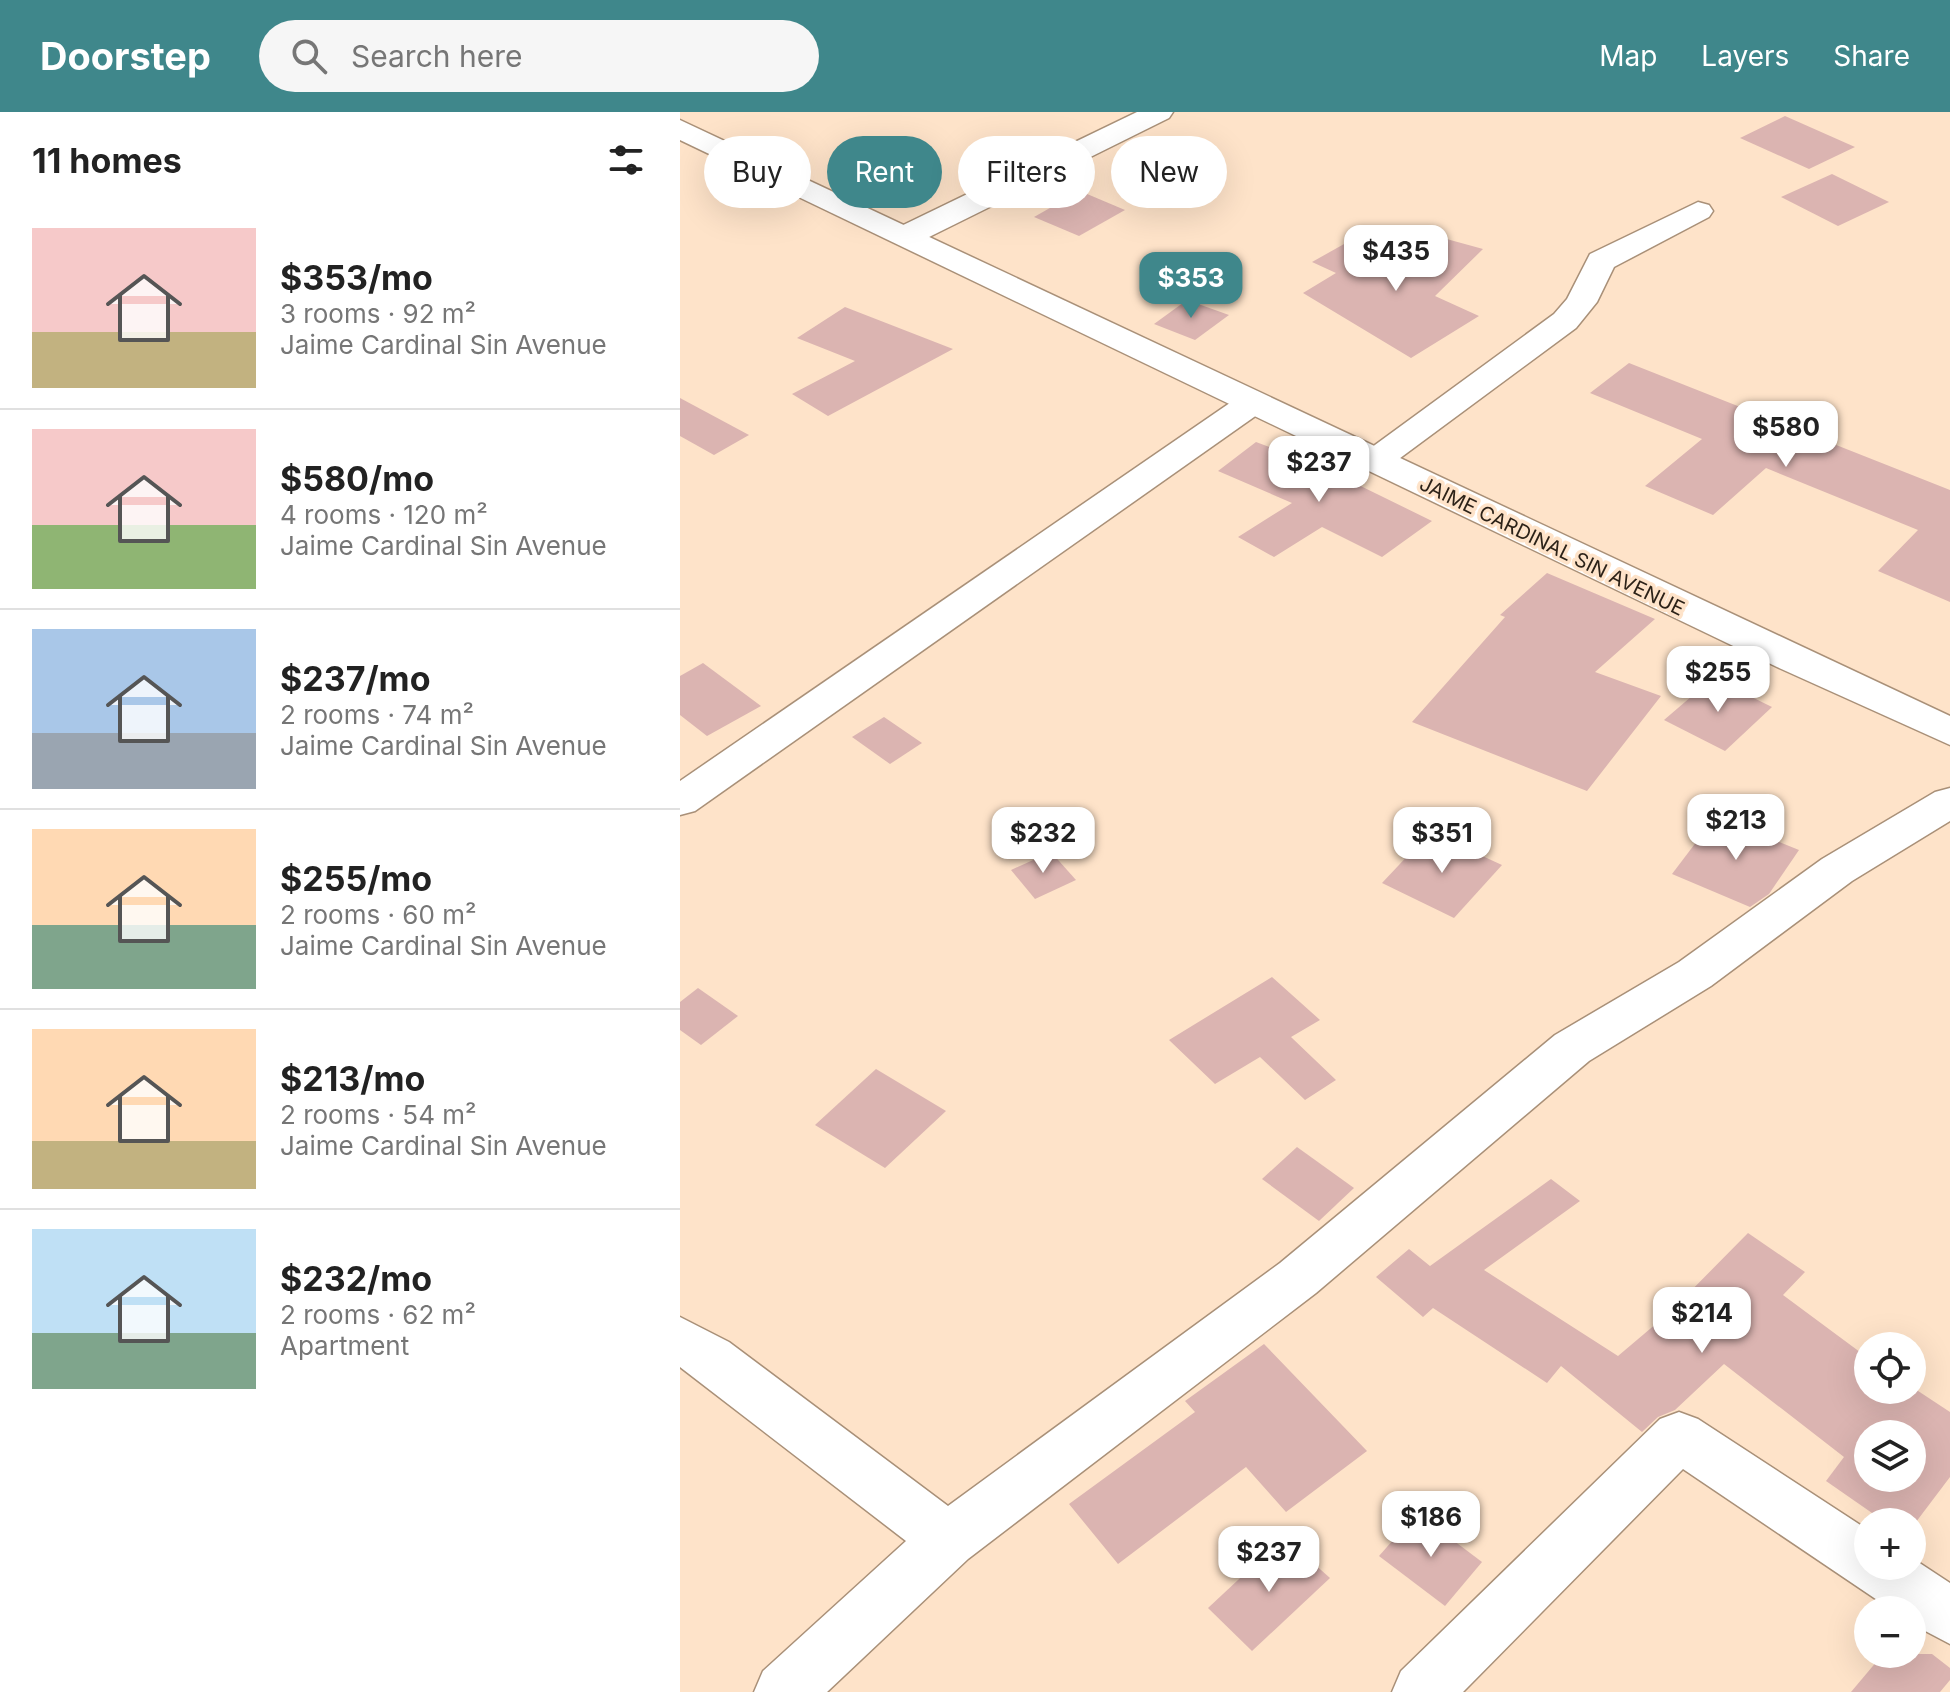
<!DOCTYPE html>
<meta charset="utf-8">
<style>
body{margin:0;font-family:Inter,sans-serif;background:#f6f6f6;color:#222;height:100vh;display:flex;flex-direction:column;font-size:30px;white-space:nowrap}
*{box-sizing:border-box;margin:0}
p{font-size:26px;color:#767676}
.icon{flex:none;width:44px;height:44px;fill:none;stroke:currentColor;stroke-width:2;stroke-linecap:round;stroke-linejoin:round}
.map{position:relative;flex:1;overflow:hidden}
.drawer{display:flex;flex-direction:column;background:#fff;width:680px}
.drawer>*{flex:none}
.hud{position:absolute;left:24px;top:24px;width:760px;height:72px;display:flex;gap:16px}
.buttons{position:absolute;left:1174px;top:1220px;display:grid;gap:16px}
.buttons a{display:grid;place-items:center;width:72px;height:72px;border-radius:50%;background:#fff;box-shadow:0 8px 32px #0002;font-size:40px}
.price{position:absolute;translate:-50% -68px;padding:0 18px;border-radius:16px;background:#fff;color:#222;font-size:26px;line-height:52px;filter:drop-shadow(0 2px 4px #0008)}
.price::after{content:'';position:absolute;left:50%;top:48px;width:24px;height:18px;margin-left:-12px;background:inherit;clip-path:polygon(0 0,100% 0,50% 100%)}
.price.active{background:#3f878b;color:#fff}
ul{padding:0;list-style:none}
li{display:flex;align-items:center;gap:24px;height:200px;padding:0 32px}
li+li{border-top:2px solid #e0e0e0}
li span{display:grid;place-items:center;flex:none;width:224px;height:160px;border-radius:0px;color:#555}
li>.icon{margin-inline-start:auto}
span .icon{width:96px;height:96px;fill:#fffc;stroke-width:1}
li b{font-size:34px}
h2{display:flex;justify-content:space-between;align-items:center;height:96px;padding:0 32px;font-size:34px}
.chip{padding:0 28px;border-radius:36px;background:#fff;box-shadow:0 8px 32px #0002;font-size:28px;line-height:72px}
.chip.active{background:#3f878b;color:#fff}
header{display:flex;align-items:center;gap:48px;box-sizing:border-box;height:112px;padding:0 40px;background:#3f878b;color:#fff}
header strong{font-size:38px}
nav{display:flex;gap:44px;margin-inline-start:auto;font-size:28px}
.search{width:560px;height:72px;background:#f6f6f6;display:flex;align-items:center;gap:20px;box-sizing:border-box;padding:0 28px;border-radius:44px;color:#767676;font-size:30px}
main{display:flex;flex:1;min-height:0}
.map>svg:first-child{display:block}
.building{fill:#dbb4b1;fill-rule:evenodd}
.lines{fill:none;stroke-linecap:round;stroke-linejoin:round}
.street-casing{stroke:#a99078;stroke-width:3}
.secondary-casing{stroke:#a99078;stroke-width:3}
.street{fill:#fff;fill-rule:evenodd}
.secondary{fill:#fff;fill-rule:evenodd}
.labels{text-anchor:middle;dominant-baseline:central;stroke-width:7;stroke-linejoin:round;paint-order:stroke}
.far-street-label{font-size:20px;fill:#2c2218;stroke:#fee3c9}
</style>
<header>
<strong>Doorstep</strong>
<div class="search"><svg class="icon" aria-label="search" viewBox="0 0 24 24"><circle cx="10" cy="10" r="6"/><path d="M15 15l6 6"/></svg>Search here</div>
<nav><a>Map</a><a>Layers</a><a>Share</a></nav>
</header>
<main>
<section class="drawer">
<h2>11 homes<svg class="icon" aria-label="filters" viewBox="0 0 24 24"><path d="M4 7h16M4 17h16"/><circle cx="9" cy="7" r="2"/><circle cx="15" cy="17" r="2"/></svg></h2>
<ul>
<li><span style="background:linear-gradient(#f6c9c9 65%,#c2b280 0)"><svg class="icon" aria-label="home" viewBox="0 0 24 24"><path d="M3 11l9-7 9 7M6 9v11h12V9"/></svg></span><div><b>$353/mo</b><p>3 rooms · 92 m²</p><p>Jaime Cardinal Sin Avenue</p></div></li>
<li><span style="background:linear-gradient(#f6c9c9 60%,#8fb573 0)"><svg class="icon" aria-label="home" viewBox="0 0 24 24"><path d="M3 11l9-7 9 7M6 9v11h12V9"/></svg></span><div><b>$580/mo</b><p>4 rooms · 120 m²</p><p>Jaime Cardinal Sin Avenue</p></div></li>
<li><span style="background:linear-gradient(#a9c7e8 65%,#9aa5b1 0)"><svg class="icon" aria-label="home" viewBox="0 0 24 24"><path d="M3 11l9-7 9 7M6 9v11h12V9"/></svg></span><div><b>$237/mo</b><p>2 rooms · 74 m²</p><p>Jaime Cardinal Sin Avenue</p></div></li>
<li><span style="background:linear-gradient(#ffd9b3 60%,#7fa58c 0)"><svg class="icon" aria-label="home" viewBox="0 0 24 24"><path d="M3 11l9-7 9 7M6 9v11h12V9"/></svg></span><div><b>$255/mo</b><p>2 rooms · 60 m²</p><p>Jaime Cardinal Sin Avenue</p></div></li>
<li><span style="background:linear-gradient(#ffd9b3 70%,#c2b280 0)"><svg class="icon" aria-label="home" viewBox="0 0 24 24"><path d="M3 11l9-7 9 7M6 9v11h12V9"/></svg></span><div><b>$213/mo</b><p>2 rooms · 54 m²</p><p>Jaime Cardinal Sin Avenue</p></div></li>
<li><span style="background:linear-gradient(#bfe0f5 65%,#7fa58c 0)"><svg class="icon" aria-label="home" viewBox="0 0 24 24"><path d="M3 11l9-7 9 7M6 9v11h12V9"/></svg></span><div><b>$232/mo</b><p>2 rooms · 62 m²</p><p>Apartment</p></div></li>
</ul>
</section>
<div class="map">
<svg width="1270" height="1580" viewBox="0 0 1270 1580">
<rect width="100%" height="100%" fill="#fee3c9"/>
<g class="building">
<path d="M1105,4L1175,35L1129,57L1060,26Z"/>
<path d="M1152,62L1209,90L1158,114L1101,85Z"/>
<path d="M400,79L445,98L399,124L354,105Z"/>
<path d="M763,126L803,137L755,184L799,204L731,246L623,181L656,161L632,150L673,127L733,154Z"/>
<path d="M507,188L549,203L515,228L474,212Z"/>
<path d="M165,195L273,237L148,304L112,282L175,249L117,226Z"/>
<path d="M949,251L1270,378V490L1198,459L1238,418L1086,356L1033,403L965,374L1022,327L910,281Z"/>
<path d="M0,286L69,323L34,343L0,324Z"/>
<path d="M576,330L592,336L597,333L752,409L702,445L642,415L594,445L558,425L612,391L538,359Z"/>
<path d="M867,461L975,507L915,560L981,584L907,679L732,610L825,505L820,503Z"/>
<path d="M23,551L81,594L27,624L0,603V564Z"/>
<path d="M1033,566L1092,595L1045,639L984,608Z"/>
<path d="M204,605L242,631L210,652L172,625Z"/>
<path d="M1036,704L1119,738L1089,782L1070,795L992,762Z"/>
<path d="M750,720L822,753L774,806L702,771Z"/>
<path d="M371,740L396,768L355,787L331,758Z"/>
<path d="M592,865L640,908L611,925L656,968L625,988L580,945L535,972L489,928Z"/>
<path d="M18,876L58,904L21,933L0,918V890Z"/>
<path d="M196,957L266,999L205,1056L135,1013Z"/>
<path d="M617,1035L674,1076L639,1109L582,1067Z"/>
<path d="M871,1067L900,1089L804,1158L938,1244L990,1200L1068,1121L1125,1160L1103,1183L1188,1246V1278H1232V1275L1270,1300V1365L1236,1410H1205L1146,1369L1164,1345L1044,1252L995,1298L978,1305L962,1320L881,1254L867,1271L753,1196L743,1205L696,1165L729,1137L750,1154ZM1188,1322H1232V1366H1188Z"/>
<path d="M584,1232L687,1339L606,1400L566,1355L438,1452L389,1392L515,1300L505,1289Z"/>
<path d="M737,1401L802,1450L765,1494L699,1444Z"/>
<path d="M604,1425L650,1466L572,1539L528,1496Z"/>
<path d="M1203,1542H1252L1270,1556V1568L1260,1580H1171Z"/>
</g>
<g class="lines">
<defs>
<g id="street">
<path d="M457,0H493L489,6L239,130H217L213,123L217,116Z"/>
<path d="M1018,90L1029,93L1033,99L1029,105L934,155L917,190L896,216L708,355L696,359L684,355L678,348L684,341L874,202L887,187L910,142Z"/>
<path d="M572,281L584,284L589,291L584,298L15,699L0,703V669L560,284Z"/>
<path d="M1270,676V709L1172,769L1031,874L909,949L636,1181L288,1447L147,1580H74L83,1559L226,1429L0,1255V1205L49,1230L268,1394L600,1151L875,923L999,850L1142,747L1255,680Z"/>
<path d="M999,1300L1018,1307L1188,1418V1454H1232V1446L1270,1471V1532L1232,1512V1498H1212L1003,1357L783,1580H712L721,1559L980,1307Z"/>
</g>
<path id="secondary" d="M0,8L1270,604V633L1097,555L0,28Z"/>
</defs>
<use href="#street" class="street-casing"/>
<use href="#secondary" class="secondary-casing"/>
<use href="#street" class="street"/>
<use href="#secondary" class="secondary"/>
</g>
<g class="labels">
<g class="far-street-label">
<text transform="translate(872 434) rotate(26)">JAIME CARDINAL SIN AVENUE</text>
</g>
</g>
</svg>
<div class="buttons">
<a><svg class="icon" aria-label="locate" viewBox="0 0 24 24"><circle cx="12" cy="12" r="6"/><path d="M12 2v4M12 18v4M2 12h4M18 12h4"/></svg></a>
<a><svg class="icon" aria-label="layers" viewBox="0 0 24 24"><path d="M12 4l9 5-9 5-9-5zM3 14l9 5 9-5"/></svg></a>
<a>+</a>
<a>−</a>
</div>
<b class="price" style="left:716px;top:181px">$435</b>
<b class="price active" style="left:511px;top:208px">$353</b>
<b class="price" style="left:1106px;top:357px">$580</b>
<b class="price" style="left:639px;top:392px">$237</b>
<b class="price" style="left:1038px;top:602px">$255</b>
<b class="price" style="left:1056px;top:750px">$213</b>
<b class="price" style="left:363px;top:763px">$232</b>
<b class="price" style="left:762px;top:763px">$351</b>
<b class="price" style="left:1022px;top:1243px">$214</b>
<b class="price" style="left:751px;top:1447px">$186</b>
<b class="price" style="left:589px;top:1482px">$237</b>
<div class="hud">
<a class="chip">Buy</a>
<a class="chip active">Rent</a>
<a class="chip">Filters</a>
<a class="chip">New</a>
</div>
</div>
</main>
